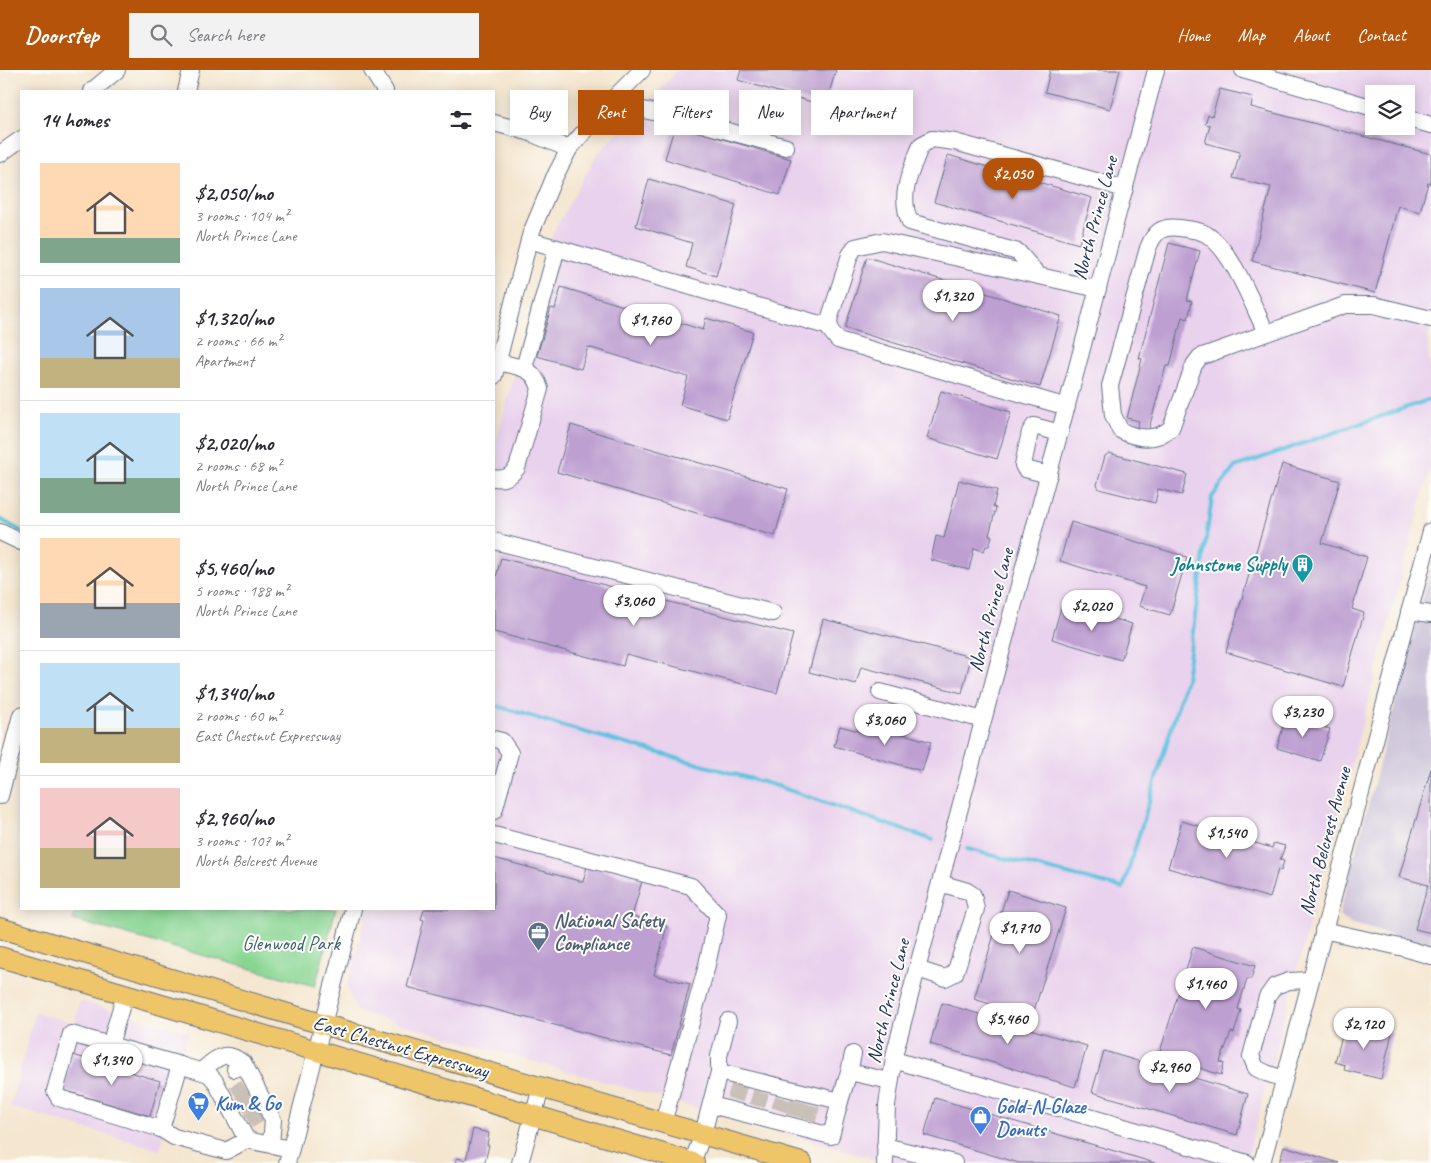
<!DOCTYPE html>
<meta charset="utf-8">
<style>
body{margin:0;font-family:Caveat,sans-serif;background:#f2f2f3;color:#2b2b33;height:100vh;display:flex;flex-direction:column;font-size:19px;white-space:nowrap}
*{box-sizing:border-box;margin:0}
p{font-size:16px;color:#7c7c81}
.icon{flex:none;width:28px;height:28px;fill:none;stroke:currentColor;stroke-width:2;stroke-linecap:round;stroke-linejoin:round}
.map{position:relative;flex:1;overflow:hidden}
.drawer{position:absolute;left:20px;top:20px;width:475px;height:820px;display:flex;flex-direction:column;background:#fff;border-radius:0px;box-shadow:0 2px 12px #0003}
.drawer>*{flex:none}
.hud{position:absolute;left:510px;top:20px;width:475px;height:45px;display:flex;gap:10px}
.buttons{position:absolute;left:1365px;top:15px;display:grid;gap:10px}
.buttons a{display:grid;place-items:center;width:50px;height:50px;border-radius:0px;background:#fff;box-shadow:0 2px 12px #0003;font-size:25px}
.price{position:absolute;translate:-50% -42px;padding:0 11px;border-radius:18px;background:#fff;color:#222;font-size:16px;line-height:32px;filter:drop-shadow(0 1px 2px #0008)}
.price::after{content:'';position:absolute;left:50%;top:30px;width:15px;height:11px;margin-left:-8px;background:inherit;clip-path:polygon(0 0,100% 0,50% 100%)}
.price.selected{background:#b45309;color:#fff}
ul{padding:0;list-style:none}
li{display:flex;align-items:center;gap:15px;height:125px;padding:0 20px}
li+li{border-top:1px solid #e1e1e2}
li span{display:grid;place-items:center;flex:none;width:140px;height:100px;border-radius:0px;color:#555}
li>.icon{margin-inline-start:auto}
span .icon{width:60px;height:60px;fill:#fffc;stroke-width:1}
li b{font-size:21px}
h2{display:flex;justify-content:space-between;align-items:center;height:60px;padding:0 20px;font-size:21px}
.pill{padding:0 18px;border-radius:0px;background:#fff;box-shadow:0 2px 12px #0003;font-size:18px;line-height:45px}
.pill.selected{background:#b45309;color:#fff}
header{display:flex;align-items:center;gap:30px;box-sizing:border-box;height:70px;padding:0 25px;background:#b45309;color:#fff}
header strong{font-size:24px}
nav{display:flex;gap:28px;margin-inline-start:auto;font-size:18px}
.search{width:350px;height:45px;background:#f2f2f3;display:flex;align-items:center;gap:12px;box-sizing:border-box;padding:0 18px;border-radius:0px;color:#7c7c81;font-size:19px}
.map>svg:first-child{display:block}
.built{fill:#e9d2ed;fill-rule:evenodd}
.industrial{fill:#c9bfd7}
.green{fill:#87d593;stroke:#518278}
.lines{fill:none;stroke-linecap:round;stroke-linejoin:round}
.stream{stroke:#60c2de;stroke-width:4}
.building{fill:#bd9fd1}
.minor-tunnel{stroke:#c9c1b8;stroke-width:16;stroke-dasharray:16 8;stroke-linecap:butt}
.minor-casing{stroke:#676f86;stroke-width:18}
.major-casing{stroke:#676f86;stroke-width:22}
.minor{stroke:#fff;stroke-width:16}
.major{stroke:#eec569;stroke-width:20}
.labels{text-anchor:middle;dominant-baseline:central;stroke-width:4;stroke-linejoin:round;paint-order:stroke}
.street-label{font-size:20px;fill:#1b2f5e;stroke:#fdfcf7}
.culture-label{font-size:20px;font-weight:bold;fill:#0d838f;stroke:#fdfcf7;text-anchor:end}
.service-label{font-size:20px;font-weight:bold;fill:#4e5e75;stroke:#fdfcf7;text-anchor:start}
.park-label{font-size:20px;fill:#3b616e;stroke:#fdfcf7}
.shop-label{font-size:20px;font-weight:bold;fill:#366cbe;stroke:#fdfcf7;text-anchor:start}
</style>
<header>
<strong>Doorstep</strong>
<div class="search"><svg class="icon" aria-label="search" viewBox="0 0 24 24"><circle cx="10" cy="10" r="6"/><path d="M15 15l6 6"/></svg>Search here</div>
<nav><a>Home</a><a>Map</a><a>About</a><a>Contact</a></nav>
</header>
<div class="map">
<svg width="1431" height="1093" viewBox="0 0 1431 1093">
<rect width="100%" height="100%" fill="#fdfcf7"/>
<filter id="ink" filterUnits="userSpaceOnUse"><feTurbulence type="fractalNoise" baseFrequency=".02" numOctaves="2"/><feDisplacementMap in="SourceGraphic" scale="10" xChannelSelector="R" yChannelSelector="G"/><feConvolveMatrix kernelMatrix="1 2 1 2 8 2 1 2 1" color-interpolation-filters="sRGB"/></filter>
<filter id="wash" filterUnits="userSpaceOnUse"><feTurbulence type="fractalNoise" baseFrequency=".0096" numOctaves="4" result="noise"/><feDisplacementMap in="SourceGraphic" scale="20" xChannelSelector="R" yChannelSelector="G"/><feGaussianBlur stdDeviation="1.12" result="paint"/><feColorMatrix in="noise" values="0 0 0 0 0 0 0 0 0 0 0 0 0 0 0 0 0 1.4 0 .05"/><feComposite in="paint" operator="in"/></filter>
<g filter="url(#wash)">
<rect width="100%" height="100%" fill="#f4e6cf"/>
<g class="built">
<path d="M676,0H1431V254L1427,268L1431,310V394L1246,1093H889L356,941L347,917L368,839H494V379L553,163L597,84L670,9ZM1374,24H1406V56H1374Z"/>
<path d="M80,931L188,962L160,1080L10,1037L35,942L74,953Z"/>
</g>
<path class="industrial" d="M1431,497V876L1350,853L1339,846Z"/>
<path class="green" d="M76,839H336L315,916L73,850Z"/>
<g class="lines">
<g class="stream">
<path d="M0,449L21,461"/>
<path d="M494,635L559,655L777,716L933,770"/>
<path d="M967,779L1123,818L1186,609L1212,427L1235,397L1431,329"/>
</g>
</g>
<g id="blocks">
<g class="building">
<path d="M741,0H836L825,36L738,10Z"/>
<path d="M1050,0H1120L1110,39L1045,22Z"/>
<path d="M1220,19L1253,27L1251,37L1431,84V114L1428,113L1420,142L1398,136L1375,223L1252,191L1271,117L1233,108L1240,82L1205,73L1210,55L1205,54L1208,45L1212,46Z"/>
<path d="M675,55L791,89L780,125L665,89Z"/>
<path d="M948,85L1092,128L1079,174L934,132Z"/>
<path d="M649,109L736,135L716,206L686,197L692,173L636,156Z"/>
<path d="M1169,173L1200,181L1187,230L1192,231L1188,249L1182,247L1170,296H1166L1148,362L1137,358L1139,351L1127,348L1142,289L1139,288Z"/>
<path d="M867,187L1061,246L1040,317L845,258Z"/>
<path d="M561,217L703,260L706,248L753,262L727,349L680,335L688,307L588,277L581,299L537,286L551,238L555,239Z"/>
<path d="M941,321L1011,342L997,389L927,368Z"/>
<path d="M571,355L788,419L775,466L557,402Z"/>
<path d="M1109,383L1187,404L1182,425L1158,419L1155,433L1099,419L1097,415L1105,386Z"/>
<path d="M1282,394L1340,411L1322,473L1367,487L1352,539L1364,543L1343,617L1226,582Z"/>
<path d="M959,410L997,420L993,437L996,438L989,465L992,466L989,476H986L984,481L974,478L969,500L931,490L936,466L944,468Z"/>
<path d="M1071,452L1187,487L1170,545L1139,536L1145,517L1060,491Z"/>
<path d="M501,488L793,564L777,623L626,584L623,596L494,562V515Z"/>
<path d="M1062,534L1132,554L1121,590L1052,569Z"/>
<path d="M823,549L971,587L962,623L861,597L856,614L809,602Z"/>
<path d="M1286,646L1330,659L1320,691L1277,678Z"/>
<path d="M872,655L931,672L922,701L834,676L840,656L869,664Z"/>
<path d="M1431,699V863L1415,859L1428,815L1399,807Z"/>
<path d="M1182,751L1272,778L1274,773L1285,776L1280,790L1284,791L1281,801L1278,799L1270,828L1168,798Z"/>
<path d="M494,788L583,812L587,796L642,811L632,846L667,856L654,905L690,914L671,985L407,917L424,850L421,849L424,839H494Z"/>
<path d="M1008,820L1066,838L1032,947L974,929Z"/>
<path d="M1193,877L1255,896L1251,909H1247L1238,939L1241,940L1234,963L1231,962L1220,992L1224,993L1221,1005L1159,985Z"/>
<path d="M942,933L1087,976L1075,1017L930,974Z"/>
<path d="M1357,953L1392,963L1381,1009L1344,1000L1345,995L1335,992L1345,955L1356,957Z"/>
<path d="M1104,981L1248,1024L1237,1065L1092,1022Z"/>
<path d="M73,985L160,1011L150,1046L63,1020Z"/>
<path d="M935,1028L1155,1093H1019L924,1065Z"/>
<path d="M473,1059L489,1063L487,1075H489L485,1092L455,1093L457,1088L466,1090Z"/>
<path d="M1284,1076L1339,1093H1279Z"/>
</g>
</g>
</g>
<g filter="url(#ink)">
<use href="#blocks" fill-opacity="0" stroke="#676f86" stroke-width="1"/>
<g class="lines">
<g class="minor-tunnel">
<path d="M234,1024L245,1017"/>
<path d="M735,1030L739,1016"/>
<path d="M241,1036L252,1030"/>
<path d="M757,1036L761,1022"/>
<path d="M779,1040L783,1028"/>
<path d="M794,1046L798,1031"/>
<path d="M808,1050L812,1035"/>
<path d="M248,1051L260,1044"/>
</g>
<defs>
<g id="minor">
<path d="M372,0L385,21"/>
<path d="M1243,0L1374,38"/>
<path d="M92,21L117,0"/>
<path d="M186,21L191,0"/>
<path d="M612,30L638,39L673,46L786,77"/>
<path d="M1406,48L1431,55"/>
<path d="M494,53L528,62L569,79"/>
<path d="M0,84L21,69"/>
<path d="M529,170L830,257"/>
<path d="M1039,206L1018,182L910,152C898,124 911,101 921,75L932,69L955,72L1125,119"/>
<path d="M1266,262C1252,234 1233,181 1206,164C1199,160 1187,159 1180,158C1161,155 1154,163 1148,178L1110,316L1113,345L1120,360C1137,369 1155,372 1171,358L1194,295L1200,287L1345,235H1374L1431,249"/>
<path d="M524,298L557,178"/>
<path d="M494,306L531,163L554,108L569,79L612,30L642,0"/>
<path d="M1067,337L838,270L830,260L829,250L850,185L855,177L882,171L1098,219"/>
<path d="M1049,405L1025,399L1023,395L1030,362L1034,356L1060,363"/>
<path d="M494,408C504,410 510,407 517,398L540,319C534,296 518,297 497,292"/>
<path d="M0,462L21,472"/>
<path d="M494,471L773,543"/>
<path d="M1409,541L1431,544"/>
<path d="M880,622L983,650"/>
<path d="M494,669L502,671L510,683L494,741"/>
<path d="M0,726L21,645"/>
<path d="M494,765L691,816L718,845L706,899L663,1053"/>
<path d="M1323,860L1404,878L1431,886"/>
<path d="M917,899L945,908L955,903L976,839L973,825L967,821L940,813"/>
<path d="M125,924L110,975L71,964L55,1021L59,1028L161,1059L174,1067L226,1081L247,1070"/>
<path d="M110,975L180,995L161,1059"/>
<path d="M894,990L1247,1093"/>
<path d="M180,995L209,1004L215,1011L247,1070L291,1079"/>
<path d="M235,999L244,994L273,1050L271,1074"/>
<path d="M201,1001C217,988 225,978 244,994"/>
<path d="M719,1002V986L728,951"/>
<path d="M849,1002L853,984"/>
<path d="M1284,1009L1266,1003L1256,998L1251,986L1267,927L1275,916L1289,911L1310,910"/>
<path d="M711,1035L831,1066L840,1031"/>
<path d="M885,1076L954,1093"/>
<path d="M287,1093L353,839"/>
<path d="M520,1093L541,1018"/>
<path d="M692,1093L703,1064L719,1002L840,1031L849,1002L890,1011"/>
<path d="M885,1093L887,1035L895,982L1156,0"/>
<path d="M1262,1093L1431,461"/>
</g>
<g id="major">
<path d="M0,858L322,954L802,1093"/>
<path d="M0,887L694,1093"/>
</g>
</defs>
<use href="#minor" class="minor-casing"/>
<use href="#major" class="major-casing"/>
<use href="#minor" class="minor"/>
<use href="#major" class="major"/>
</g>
</g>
<defs>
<symbol id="building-pin" viewBox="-11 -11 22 30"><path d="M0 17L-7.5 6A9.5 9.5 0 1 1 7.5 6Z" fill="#0f9aa8" stroke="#fdfcf7"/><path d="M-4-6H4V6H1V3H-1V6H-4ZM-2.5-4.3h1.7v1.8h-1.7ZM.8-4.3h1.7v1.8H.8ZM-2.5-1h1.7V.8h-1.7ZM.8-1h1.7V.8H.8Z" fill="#fff"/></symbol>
<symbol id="office-pin" viewBox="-11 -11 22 30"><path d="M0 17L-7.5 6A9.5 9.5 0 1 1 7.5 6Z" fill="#5c6f8a" stroke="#fdfcf7"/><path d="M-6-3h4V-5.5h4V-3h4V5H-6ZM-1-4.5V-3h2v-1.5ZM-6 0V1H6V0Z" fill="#fff"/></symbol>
<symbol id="supermarket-pin" viewBox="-11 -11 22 30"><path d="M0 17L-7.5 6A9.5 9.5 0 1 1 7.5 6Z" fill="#3f7fe0" stroke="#fdfcf7"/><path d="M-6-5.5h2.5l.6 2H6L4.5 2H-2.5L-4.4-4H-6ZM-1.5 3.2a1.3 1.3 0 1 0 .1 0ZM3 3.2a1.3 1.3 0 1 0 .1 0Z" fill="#fff"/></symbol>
<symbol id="shop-pin" viewBox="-11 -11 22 30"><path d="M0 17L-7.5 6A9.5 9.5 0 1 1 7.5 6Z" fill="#3f7fe0" stroke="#fdfcf7"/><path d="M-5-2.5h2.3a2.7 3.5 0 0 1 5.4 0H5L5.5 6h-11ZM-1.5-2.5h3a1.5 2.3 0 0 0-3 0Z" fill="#fff"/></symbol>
</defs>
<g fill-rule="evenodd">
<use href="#building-pin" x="1290" y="482" width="25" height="34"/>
<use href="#office-pin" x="526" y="850" width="25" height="34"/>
<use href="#supermarket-pin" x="186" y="1020" width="25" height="34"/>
<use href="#shop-pin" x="968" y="1034" width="25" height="34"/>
</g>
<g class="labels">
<g class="street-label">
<text transform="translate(1095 148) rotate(-75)">North Prince Lane</text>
<text transform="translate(991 540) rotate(-75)">North Prince Lane</text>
<text transform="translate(1325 771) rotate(-75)">North Belcrest Avenue</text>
<text transform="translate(888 931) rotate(-76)">North Prince Lane</text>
<text transform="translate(401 977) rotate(16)">East Chestnut Expressway</text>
</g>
<g class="culture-label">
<text x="1287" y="494">Johnstone Supply</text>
</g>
<g class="service-label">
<text x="554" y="850">National Safety<tspan x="554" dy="23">Compliance</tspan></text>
</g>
<g class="park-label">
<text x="291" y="873">Glenwood Park</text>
</g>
<g class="shop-label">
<text x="215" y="1033">Kum &amp; Go</text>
<text x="996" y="1036">Gold-N-Glaze<tspan x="996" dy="23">Donuts</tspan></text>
</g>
</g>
</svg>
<div class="buttons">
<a><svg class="icon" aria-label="layers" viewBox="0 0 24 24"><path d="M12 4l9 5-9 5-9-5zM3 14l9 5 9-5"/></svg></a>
</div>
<b class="price selected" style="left:1013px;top:130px">$2,050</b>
<b class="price" style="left:953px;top:252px">$1,320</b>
<b class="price" style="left:651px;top:276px">$1,760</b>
<b class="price" style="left:634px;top:557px">$3,060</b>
<b class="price" style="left:1092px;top:562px">$2,020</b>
<b class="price" style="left:1303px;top:668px">$3,230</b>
<b class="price" style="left:885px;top:676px">$3,060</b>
<b class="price" style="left:1227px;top:789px">$1,540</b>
<b class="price" style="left:1020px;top:884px">$1,710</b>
<b class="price" style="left:1206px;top:940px">$1,460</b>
<b class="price" style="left:1008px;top:975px">$5,460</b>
<b class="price" style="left:1364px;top:980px">$2,120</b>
<b class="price" style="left:112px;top:1016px">$1,340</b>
<b class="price" style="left:1170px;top:1023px">$2,960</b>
<div class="hud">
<a class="pill">Buy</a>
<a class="pill selected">Rent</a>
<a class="pill">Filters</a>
<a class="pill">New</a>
<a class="pill">Apartment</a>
</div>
<section class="drawer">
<h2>14 homes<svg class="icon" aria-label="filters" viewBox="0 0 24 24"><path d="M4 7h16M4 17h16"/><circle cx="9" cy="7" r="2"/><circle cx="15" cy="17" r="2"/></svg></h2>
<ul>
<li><span style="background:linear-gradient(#ffd9b3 75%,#7fa58c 0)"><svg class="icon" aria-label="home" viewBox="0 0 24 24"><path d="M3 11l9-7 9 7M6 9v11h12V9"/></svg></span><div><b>$2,050/mo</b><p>3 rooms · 104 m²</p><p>North Prince Lane</p></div></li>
<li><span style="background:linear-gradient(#a9c7e8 70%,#c2b280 0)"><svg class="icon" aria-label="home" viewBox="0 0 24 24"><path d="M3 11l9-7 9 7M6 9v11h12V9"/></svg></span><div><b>$1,320/mo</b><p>2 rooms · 66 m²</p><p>Apartment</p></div></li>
<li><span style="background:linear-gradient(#bfe0f5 65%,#7fa58c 0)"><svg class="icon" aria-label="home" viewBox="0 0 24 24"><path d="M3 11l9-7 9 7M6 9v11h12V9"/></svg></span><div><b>$2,020/mo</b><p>2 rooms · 68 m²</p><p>North Prince Lane</p></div></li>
<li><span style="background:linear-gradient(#ffd9b3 65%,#9aa5b1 0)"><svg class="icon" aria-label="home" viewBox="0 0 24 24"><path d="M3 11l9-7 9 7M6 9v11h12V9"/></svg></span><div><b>$5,460/mo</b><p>5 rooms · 188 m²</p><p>North Prince Lane</p></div></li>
<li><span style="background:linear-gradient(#bfe0f5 65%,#c2b280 0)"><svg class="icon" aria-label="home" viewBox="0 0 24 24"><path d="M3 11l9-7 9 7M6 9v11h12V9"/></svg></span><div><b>$1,340/mo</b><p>2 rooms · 60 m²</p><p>East Chestnut Expressway</p></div></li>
<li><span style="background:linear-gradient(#f6c9c9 60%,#c2b280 0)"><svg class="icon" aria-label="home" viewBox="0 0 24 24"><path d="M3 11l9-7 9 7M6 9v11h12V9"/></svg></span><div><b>$2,960/mo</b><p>3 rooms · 107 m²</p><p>North Belcrest Avenue</p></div></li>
</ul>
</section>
</div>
